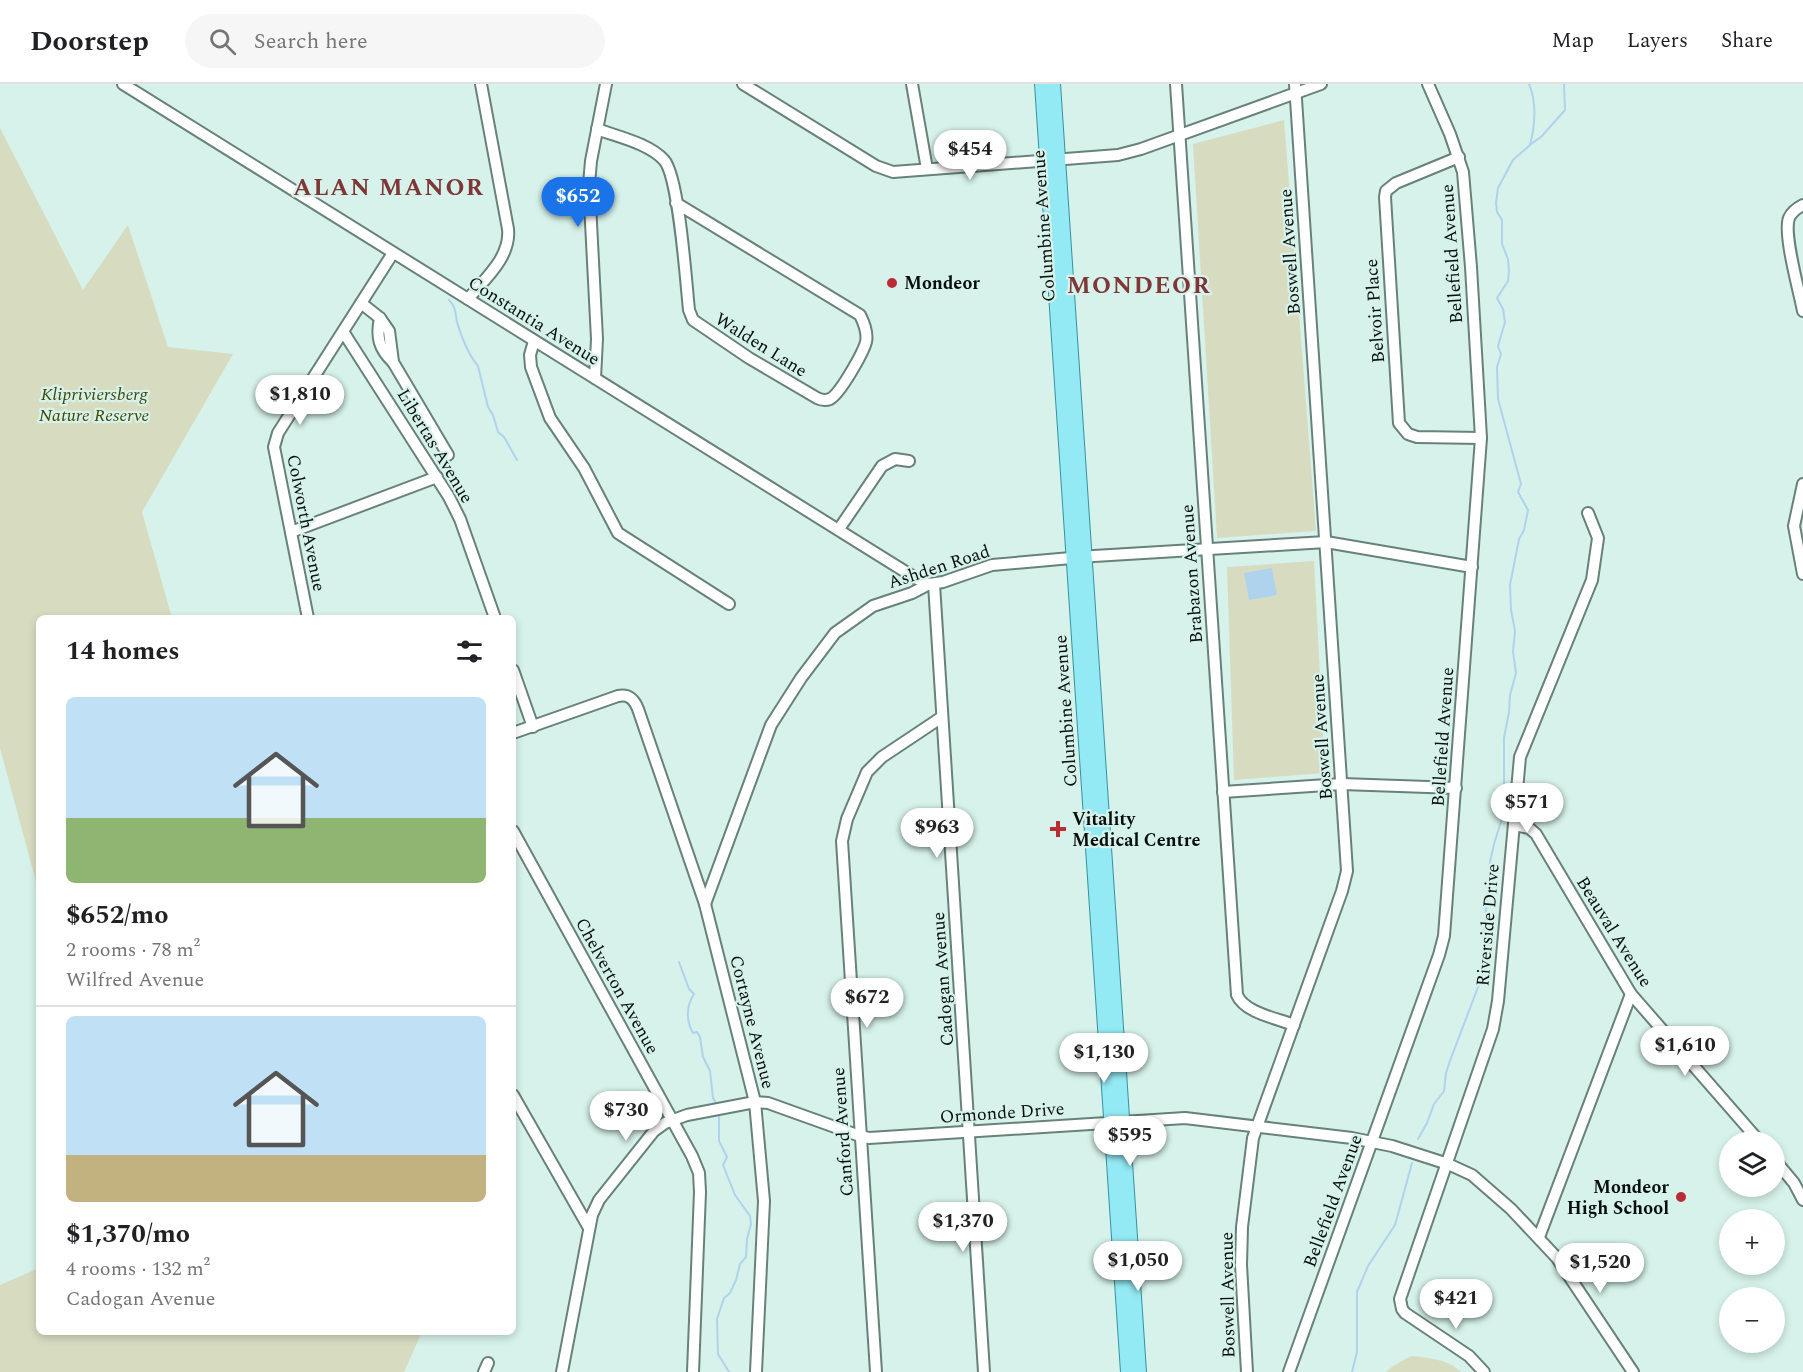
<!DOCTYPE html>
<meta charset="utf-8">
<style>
body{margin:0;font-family:Spectral,serif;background:#f6f6f6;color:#202124;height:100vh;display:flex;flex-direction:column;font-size:22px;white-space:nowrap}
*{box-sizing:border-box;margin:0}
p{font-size:20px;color:#757577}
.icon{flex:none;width:33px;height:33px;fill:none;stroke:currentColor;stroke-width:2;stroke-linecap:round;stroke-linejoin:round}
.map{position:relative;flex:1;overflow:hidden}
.details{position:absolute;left:36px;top:531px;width:480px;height:720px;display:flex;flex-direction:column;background:#fff;border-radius:9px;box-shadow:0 3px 9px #0003}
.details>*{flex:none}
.controls{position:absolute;left:1719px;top:1047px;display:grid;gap:12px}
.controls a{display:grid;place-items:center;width:66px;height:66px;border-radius:50%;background:#fff;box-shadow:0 3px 9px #0003;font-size:30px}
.price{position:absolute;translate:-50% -51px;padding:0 14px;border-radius:21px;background:#fff;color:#222;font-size:20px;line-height:39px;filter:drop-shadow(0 2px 3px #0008)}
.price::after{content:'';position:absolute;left:50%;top:36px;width:18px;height:14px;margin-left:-9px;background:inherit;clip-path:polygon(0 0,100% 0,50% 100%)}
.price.on{background:#1a73e8;color:#fff}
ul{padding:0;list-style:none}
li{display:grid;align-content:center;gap:12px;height:318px;padding:0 30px}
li+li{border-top:2px solid #e0e0e0}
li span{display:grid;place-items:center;height:186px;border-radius:9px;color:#555}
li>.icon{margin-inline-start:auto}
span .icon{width:108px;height:108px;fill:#fffc;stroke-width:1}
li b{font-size:26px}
h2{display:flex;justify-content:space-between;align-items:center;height:72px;padding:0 30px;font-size:26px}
header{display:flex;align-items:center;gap:36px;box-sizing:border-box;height:84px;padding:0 30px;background:#fff;border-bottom:2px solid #e0e0e0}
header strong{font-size:28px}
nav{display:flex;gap:33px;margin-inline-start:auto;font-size:21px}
.search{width:420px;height:54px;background:#f6f6f6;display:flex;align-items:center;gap:15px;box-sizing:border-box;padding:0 21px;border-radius:33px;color:#757577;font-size:22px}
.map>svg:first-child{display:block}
.green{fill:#d7dcc1}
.water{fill:#afd3ec}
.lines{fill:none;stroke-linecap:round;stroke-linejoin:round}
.stream{stroke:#afd3ec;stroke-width:2}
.minor-casing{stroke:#68817a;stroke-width:14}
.major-casing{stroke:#33939e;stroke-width:16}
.minor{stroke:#fff;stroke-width:10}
.major{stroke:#93e9f4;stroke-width:14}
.poi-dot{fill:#bb2b36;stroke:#d6f2ea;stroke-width:2}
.labels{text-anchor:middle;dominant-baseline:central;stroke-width:4.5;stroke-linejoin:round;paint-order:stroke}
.street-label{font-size:18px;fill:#060f0c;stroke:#d6f2ea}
.poi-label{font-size:18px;font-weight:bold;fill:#060f0c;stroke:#d6f2ea;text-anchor:start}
.park-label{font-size:18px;font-style:italic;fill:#414707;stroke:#d6f2ea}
.district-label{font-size:24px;font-weight:bold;letter-spacing:1.5px;fill:#7e3636;stroke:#d6f2ea}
</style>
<header>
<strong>Doorstep</strong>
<div class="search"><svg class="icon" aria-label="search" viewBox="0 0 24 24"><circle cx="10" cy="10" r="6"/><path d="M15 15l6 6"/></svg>Search here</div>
<nav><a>Map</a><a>Layers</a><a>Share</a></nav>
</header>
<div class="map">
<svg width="1803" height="1288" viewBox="0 0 1803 1288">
<rect width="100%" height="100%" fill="#d6f2ea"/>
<g class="green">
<path d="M1284,36L1316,447L1217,454L1193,60Z"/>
<path d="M0,44L83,206L128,141L168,263L233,270L142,428L172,534H39V809L0,664Z"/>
<path d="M1314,477L1325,689L1234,696L1227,483Z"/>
<path d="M39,1184V1248H422L404,1288H0V1201Z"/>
<path d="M1411,1272C1429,1274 1448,1275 1461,1288H1386L1393,1282Z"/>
</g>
<path class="water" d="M1272,484L1277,511L1249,516L1244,489Z"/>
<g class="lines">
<g class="stream">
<path d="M1530,61L1542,52L1565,26L1564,0"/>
<path d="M449,216C456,223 455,228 457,238C461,252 469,272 478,282L488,323L493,331L498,348L504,353L517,376"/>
<path d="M679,878L689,905L694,910C686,922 686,937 693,949L697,948L700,953L703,973L710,987L713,1014L717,1021"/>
<path d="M719,1029V1057L727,1073L723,1081L735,1111L750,1132L751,1140L747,1155L746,1173L740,1180L736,1196L730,1209L724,1214L717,1235L718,1270L729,1288"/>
<path d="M1418,1055L1427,1039L1434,1020L1444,1007L1446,989L1451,974L1480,898L1490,778L1494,760L1504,728V654L1509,628L1510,611L1516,589L1513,568L1515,547L1511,526L1510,501L1519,455L1524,446L1528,426L1518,408L1521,400L1498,315L1497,283L1501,270L1498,262L1505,238L1503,225L1497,214L1508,197L1509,187L1508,175L1502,160V136L1497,128L1496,119L1498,104L1513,76L1530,61C1535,42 1537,18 1529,0"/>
<path d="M1352,1288L1357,1268V1208L1368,1182L1395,1141L1412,1079"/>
</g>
<defs>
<g id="minor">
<path d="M123,0L917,495L929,500"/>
<path d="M743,0L876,82L893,88L1118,71L1141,65L1321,0"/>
<path d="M912,0L927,85"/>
<path d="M1176,0L1237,911C1245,929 1276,934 1294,941"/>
<path d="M597,45C618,53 648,59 664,76C679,93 686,198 689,226L693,236L749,274L817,314C821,316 825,317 830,315C840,310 863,269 866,258C868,249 864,239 860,231L676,119"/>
<path d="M1459,73L1396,99L1386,107L1385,113L1399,339L1408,350L1417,353L1481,354"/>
<path d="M1803,121C1797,124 1792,127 1789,134C1783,150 1799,206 1803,227"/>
<path d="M468,215C485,195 511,173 508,145L481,0"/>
<path d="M361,219L380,234L389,247L393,278L448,371"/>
<path d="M380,234C376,253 379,265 393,278"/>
<path d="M344,249L449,413L460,435L495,534"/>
<path d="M534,257L530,271L531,283L550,334L584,384L618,449L729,520"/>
<path d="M595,294L597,255L589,100L591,77L606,0"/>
<path d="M1803,400L1794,442L1803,490"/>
<path d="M839,445L882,382L895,375L909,377"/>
<path d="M291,448L437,393"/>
<path d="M934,500L984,1288"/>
<path d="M308,534L274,363L278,349L393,169"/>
<path d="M513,586L533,643"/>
<path d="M513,649L618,612C629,610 634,615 638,625L705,820L755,1018L764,1117L756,1288"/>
<path d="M1223,708L1342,700L1456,704"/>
<path d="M1514,741L1529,744L1536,750L1631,910L1760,1058"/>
<path d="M513,747L692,1072L699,1089L700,1108L693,1288"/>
<path d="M705,820L771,641L801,594L835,549L873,522L912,509L929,500L943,498L992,481L1094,472L1326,458L1472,483"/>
<path d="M513,1011L589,1144"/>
<path d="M1774,1075L1794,1099L1803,1116"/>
<path d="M1539,1153L1631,910"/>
<path d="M484,1288L488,1279"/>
<path d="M562,1288L592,1131L599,1116L654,1047L665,1039L687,1031L755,1018L768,1019L860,1052L869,1054L1185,1034L1352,1054L1392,1062L1448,1080L1472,1091L1511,1125L1557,1174L1633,1288"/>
<path d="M876,1288L842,757L847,735L867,688L882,673L942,633"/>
<path d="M1247,1288L1241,1181L1242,1143L1253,1054L1342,807L1347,787L1295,0"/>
<path d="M1289,1288L1439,871L1444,852L1481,354L1471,183L1463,88L1450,50L1428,0"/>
<path d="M1484,1288L1469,1272L1405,1229L1402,1225L1400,1215L1493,945L1498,917L1520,673L1592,496L1598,454L1588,429"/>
</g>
<g id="major">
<path d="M1042,0L1128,1288"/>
<path d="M1053,0L1139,1288"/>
</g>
</defs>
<use href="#minor" class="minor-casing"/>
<use href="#major" class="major-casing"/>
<use href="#minor" class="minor"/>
<use href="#major" class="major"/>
</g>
<g class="poi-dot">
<circle cx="892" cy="199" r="6"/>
<path d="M1055 736h6v6h6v6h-6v6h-6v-6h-6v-6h6z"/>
<circle cx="1681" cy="1113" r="6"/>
</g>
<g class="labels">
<g class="street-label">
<text transform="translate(1044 142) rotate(-94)">Columbine Avenue</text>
<text transform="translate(1290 168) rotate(-94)">Boswell Avenue</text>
<text transform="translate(1452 170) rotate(-94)">Bellefield Avenue</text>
<text transform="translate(1375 227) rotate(-94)">Belvoir Place</text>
<text transform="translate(534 237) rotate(32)">Constantia Avenue</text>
<text transform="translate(761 261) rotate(32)">Walden Lane</text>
<text transform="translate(435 362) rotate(59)">Libertas Avenue</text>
<text transform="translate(306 439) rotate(79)">Colworth Avenue</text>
<text transform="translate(939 483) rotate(-18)">Ashden Road</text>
<text transform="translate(1192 490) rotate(-94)">Brabazon Avenue</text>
<text transform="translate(1066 627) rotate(-94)">Columbine Avenue</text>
<text transform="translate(1322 653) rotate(-94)">Boswell Avenue</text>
<text transform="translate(1443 653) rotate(-86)">Bellefield Avenue</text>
<text transform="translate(1488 841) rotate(-85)">Riverside Drive</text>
<text transform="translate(1614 848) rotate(58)">Beauval Avenue</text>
<text transform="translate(943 895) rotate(-94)">Cadogan Avenue</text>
<text transform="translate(617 902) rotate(61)">Chelverton Avenue</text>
<text transform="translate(752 938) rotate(76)">Cortayne Avenue</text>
<text transform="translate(1002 1029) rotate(-4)">Ormonde Drive</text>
<text transform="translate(843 1048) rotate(-94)">Canford Avenue</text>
<text transform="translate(1333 1117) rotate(-70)">Bellefield Avenue</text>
<text transform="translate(1228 1211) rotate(-91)">Boswell Avenue</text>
</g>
<g class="poi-label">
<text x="904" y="199">Mondeor</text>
<text x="1072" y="735">Vitality<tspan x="1072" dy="21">Medical Centre</tspan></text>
<text x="1669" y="1103" text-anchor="end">Mondeor<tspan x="1669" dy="21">High School</tspan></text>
</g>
<g class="park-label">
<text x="94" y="310">Klipriviersberg<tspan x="94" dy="21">Nature Reserve</tspan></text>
</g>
<g class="district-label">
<text x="389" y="104">ALAN MANOR</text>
<text x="1139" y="202">MONDEOR</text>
</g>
</g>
</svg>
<div class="controls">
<a><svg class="icon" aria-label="layers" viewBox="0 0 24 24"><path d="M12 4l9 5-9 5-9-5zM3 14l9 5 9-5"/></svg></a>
<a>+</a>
<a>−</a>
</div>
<b class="price" style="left:970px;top:97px">$454</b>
<b class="price on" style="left:578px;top:144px">$652</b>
<b class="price" style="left:300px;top:342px">$1,810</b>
<b class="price" style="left:1527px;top:750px">$571</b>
<b class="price" style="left:937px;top:775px">$963</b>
<b class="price" style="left:867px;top:945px">$672</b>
<b class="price" style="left:1685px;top:993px">$1,610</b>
<b class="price" style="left:1104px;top:1000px">$1,130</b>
<b class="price" style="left:626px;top:1058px">$730</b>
<b class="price" style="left:1130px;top:1083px">$595</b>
<b class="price" style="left:963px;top:1169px">$1,370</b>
<b class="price" style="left:1138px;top:1208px">$1,050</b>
<b class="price" style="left:1600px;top:1210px">$1,520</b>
<b class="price" style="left:1456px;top:1246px">$421</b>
<section class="details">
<h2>14 homes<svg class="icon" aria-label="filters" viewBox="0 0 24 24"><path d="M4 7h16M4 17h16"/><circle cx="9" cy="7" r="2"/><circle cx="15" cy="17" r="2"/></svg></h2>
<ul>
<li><span style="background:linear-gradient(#bfe0f5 65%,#8fb573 0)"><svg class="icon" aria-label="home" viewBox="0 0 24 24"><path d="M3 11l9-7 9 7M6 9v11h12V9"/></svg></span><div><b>$652/mo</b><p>2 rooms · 78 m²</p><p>Wilfred Avenue</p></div></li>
<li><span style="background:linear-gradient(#bfe0f5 75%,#c2b280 0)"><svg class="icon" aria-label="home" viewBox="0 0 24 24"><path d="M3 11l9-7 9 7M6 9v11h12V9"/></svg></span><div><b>$1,370/mo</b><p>4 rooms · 132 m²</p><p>Cadogan Avenue</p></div></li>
</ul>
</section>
</div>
